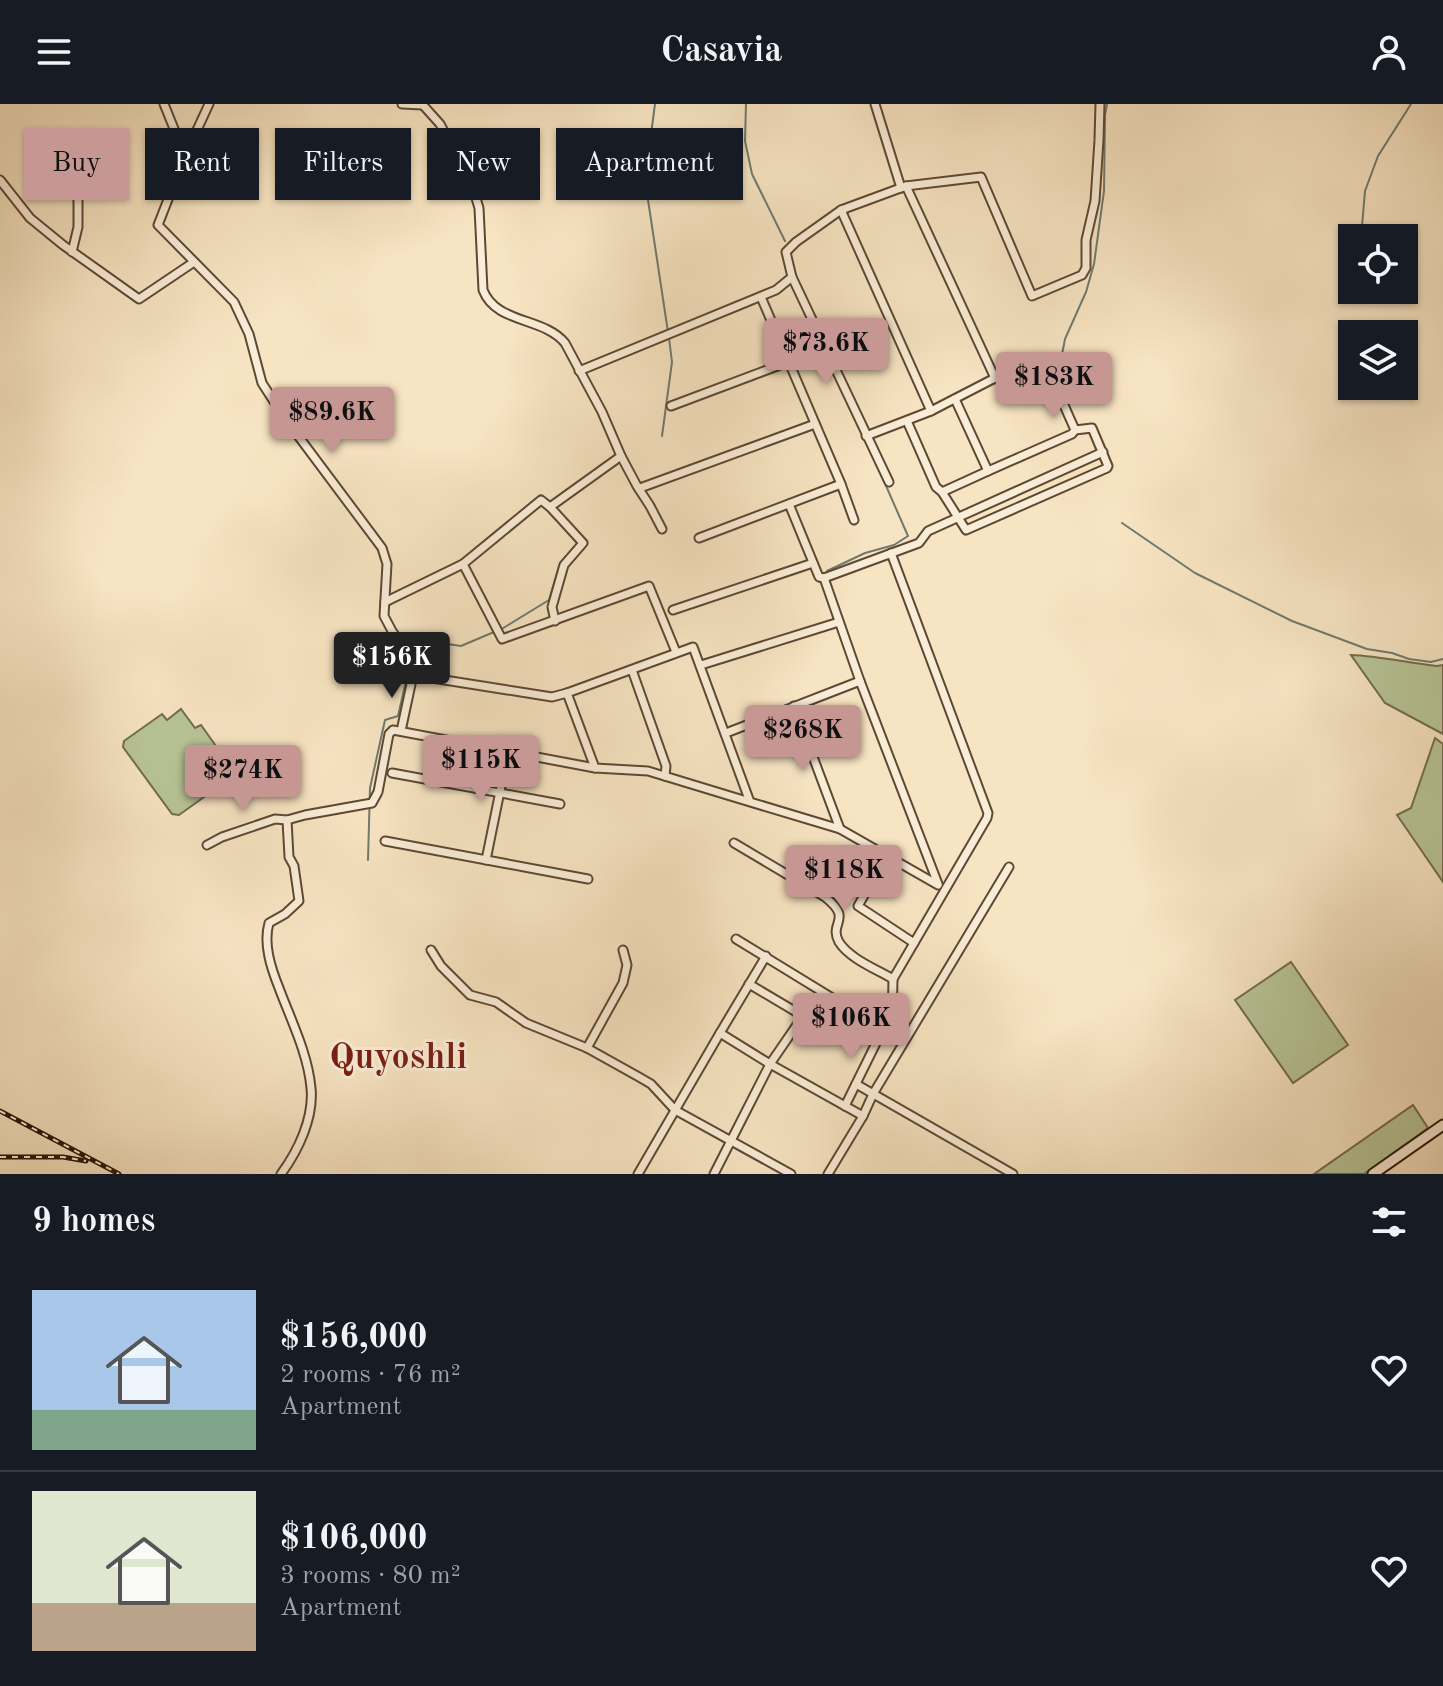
<!DOCTYPE html>
<meta charset="utf-8">
<style>
body{margin:0;font-family:"Old Standard TT",serif;background:#242831;color:#f1f3f6;height:100vh;display:flex;flex-direction:column;font-size:30px;white-space:nowrap}
*{box-sizing:border-box;margin:0}
p{font-size:26px;color:#9ea1a6}
.icon{flex:none;width:44px;height:44px;fill:none;stroke:currentColor;stroke-width:2;stroke-linecap:round;stroke-linejoin:round}
.map{position:relative;height:1070px;overflow:hidden}
.side{display:flex;flex-direction:column;background:#171b24;flex:1}
.side>*{flex:none}
.hud{position:absolute;left:24px;top:24px;width:800px;height:72px;display:flex;gap:16px}
.fabs{position:absolute;left:1338px;top:120px;display:grid;gap:16px}
.fabs a{display:grid;place-items:center;width:80px;height:80px;border-radius:0px;background:#171b24;box-shadow:0 2px 6px #0004;font-size:40px}
.price{position:absolute;translate:-50% -68px;padding:0 18px;border-radius:8px;background:#c59692;color:#111;font-size:26px;line-height:52px;filter:drop-shadow(0 2px 4px #0008)}
.price::after{content:'';position:absolute;left:50%;top:48px;width:24px;height:18px;margin-left:-12px;background:inherit;clip-path:polygon(0 0,100% 0,50% 100%)}
.price.active{background:#222;color:#fff}
ul{padding:0;list-style:none}
li{display:flex;align-items:center;gap:24px;height:200px;padding:0 32px}
li+li{border-top:2px solid #363941}
li span{display:grid;place-items:center;flex:none;width:224px;height:160px;border-radius:0px;color:#555}
li>.icon{margin-inline-start:auto}
span .icon{width:96px;height:96px;fill:#fffc;stroke-width:1}
li b{font-size:34px}
h2{display:flex;justify-content:space-between;align-items:center;height:96px;padding:0 32px;font-size:34px}
.pill{padding:0 28px;border-radius:0px;background:#171b24;box-shadow:0 2px 6px #0004;font-size:28px;line-height:72px}
.pill.active{background:#c59692;color:#111}
header{display:flex;justify-content:space-between;align-items:center;height:104px;padding:0 32px;background:#171b24;font-size:36px;font-weight:600}
.map>svg:first-child{display:block}
.green{fill:#b8c597;stroke:#726c4d;stroke-width:2}
.lines{fill:none;stroke-linecap:round;stroke-linejoin:round}
.stream{stroke:#6f7a6f;stroke-width:2}
.street-casing{stroke:#5e4833;stroke-width:11}
.secondary-casing{stroke:#2b1403;stroke-width:13}
.street{stroke:#faedd7;stroke-width:7}
.secondary{stroke:#faedd7;stroke-width:9}
.rail-casing{stroke:#2b1403;stroke-width:5}
.rail{stroke:#faedd7;stroke-width:2;stroke-dasharray:6;stroke-linecap:butt}
.labels{text-anchor:middle;dominant-baseline:central;stroke-width:6;stroke-linejoin:round;paint-order:stroke}
.quarter-label{font-size:36px;font-weight:bold;fill:#7a1f14;stroke:#faedd7}
</style>
<header><svg class="icon" aria-label="menu" viewBox="0 0 24 24"><path d="M4 6h16M4 12h16M4 18h16"/></svg>Casavia<svg class="icon" aria-label="person" viewBox="0 0 24 24"><circle cx="12" cy="8" r="4"/><path d="M4 21q1-7 8-7t8 7"/></svg></header>
<div class="map">
<svg width="1443" height="1070" viewBox="0 0 1443 1070">
<rect width="100%" height="100%" fill="#f7e4c2"/>
<filter id="stains"><feTurbulence type="fractalNoise" baseFrequency=".0025" numOctaves="4"/><feColorMatrix values="0 0 0 0 .2 0 0 0 0 .09 0 0 0 0 .02 0 0 0 .5 -.17"/></filter>
<radialGradient id="worn" r=".72"><stop offset=".6" stop-color="#630" stop-opacity="0"/><stop offset="1" stop-color="#630" stop-opacity=".3"/></radialGradient>
<g class="green">
<path d="M1351,551C1380,552 1408,559 1437,562L1443,561V630L1385,599Z"/>
<path d="M181,605L195,624L201,621L233,666L232,673L179,711L172,710L123,643L124,637L162,610L167,616Z"/>
<path d="M1435,634L1443,640V778L1397,711L1411,704Z"/>
<path d="M1291,858L1348,941L1293,979L1235,896Z"/>
<path d="M1413,1001L1428,1024L1364,1070H1314Z"/>
</g>
<g class="lines">
<g class="stream">
<path d="M655,0L645,76L668,228"/>
<path d="M746,0L745,37L752,70L785,137"/>
<path d="M1361,134L1365,87L1378,52L1411,0"/>
<path d="M1059,266L1065,235L1086,188L1094,160L1104,87L1105,11L1107,0"/>
<path d="M847,299L856,316"/>
<path d="M662,332L672,258L669,234"/>
<path d="M1122,419L1195,469L1292,517L1367,545L1392,549L1409,555L1431,558L1443,555"/>
<path d="M827,467L865,449L894,441L908,432L869,343"/>
<path d="M500,526L549,496L560,459L573,445"/>
<path d="M411,549L427,537L461,542L494,528"/>
<path d="M368,756L370,684L385,616L398,612L408,568L401,561L407,554"/>
</g>
<defs>
<g id="street">
<path d="M164,0L185,52"/>
<path d="M209,0L185,52L158,121L234,198L249,230L262,279L284,313L382,444L387,460L384,512L392,527L408,551L413,571L401,627"/>
<path d="M402,0L422,1"/>
<path d="M422,0L440,20L471,78L479,104L483,186C496,220 544,213 565,239L602,308L621,352L637,382L650,402L662,425"/>
<path d="M875,0L901,84"/>
<path d="M67,40L78,97V123L72,148"/>
<path d="M0,76L30,114L63,141L139,195L194,158"/>
<path d="M906,82L994,272L993,275"/>
<path d="M841,106L931,307"/>
<path d="M792,173L889,378"/>
<path d="M761,193L841,380L854,416"/>
<path d="M579,267L776,186L792,173L786,148L796,138L841,106L906,82L981,73L1032,192L1082,171L1086,164V136L1095,97L1099,36L1100,0"/>
<path d="M671,302L788,258"/>
<path d="M907,317L936,383L942,388L966,426L1107,364L1108,362L1092,324L1075,326"/>
<path d="M866,332L931,307L993,275L1044,256L1075,326L1072,330L988,367"/>
<path d="M640,384L815,320"/>
<path d="M942,388L988,367L955,295"/>
<path d="M789,400L819,473L824,474L860,577L938,780"/>
<path d="M550,403L541,396L463,460L502,535L649,482L676,548"/>
<path d="M699,434L841,380"/>
<path d="M891,449L988,709L987,714L893,875L892,923L902,941"/>
<path d="M824,474L919,439L928,427L1103,348"/>
<path d="M385,498L463,460"/>
<path d="M673,506L813,459"/>
<path d="M555,517L552,503L564,461L583,439L550,403L621,352"/>
<path d="M701,561L839,518"/>
<path d="M632,566L666,662L665,672"/>
<path d="M413,571L552,593L567,589"/>
<path d="M794,602L840,725"/>
<path d="M726,629L860,577"/>
<path d="M392,669L560,700"/>
<path d="M750,698L648,667L595,664L567,589L693,543L750,698L840,725L938,781"/>
<path d="M385,737L588,775"/>
<path d="M734,739L825,793C854,816 828,818 839,838C850,855 876,865 893,875"/>
<path d="M207,741L222,733L275,715L287,716L305,711L372,699L378,688L389,630L393,626L595,664"/>
<path d="M887,751L858,802L914,839"/>
<path d="M486,756L508,648"/>
<path d="M736,835L883,925L892,923"/>
<path d="M431,846L441,862L470,891L496,898L526,919L587,944L639,973L651,980L675,1006L791,1070"/>
<path d="M766,852L720,929L770,960L863,1012"/>
<path d="M587,944L623,879L627,861L623,846"/>
<path d="M856,980L1013,1070"/>
<path d="M845,1002L883,925"/>
<path d="M281,1070C298,1047 314,1014 311,984C308,950 291,916 279,884C271,864 263,840 269,819L285,810L299,797L294,762L289,753L287,716"/>
<path d="M638,1070L720,929"/>
<path d="M714,1070L770,960L803,912L749,880"/>
<path d="M828,1070L863,1012L873,990L1009,763"/>
</g>
<path id="secondary" d="M1373,1070L1443,1021"/>
</defs>
<use href="#street" class="street-casing"/>
<use href="#secondary" class="secondary-casing"/>
<use href="#street" class="street"/>
<use href="#secondary" class="secondary"/>
<defs>
<g id="rail">
<path d="M0,1007L119,1070"/>
<path d="M0,1053H63L86,1057"/>
</g>
</defs>
<use href="#rail" class="rail-casing"/>
<use href="#rail" class="rail"/>
</g>
<g class="labels">
<g class="quarter-label">
<text x="398" y="955">Quyoshli</text>
</g>
</g>
<rect width="100%" height="100%" filter="url(#stains)"/>
<rect width="100%" height="100%" fill="url(#worn)"/>
</svg>
<div class="fabs">
<a><svg class="icon" aria-label="locate" viewBox="0 0 24 24"><circle cx="12" cy="12" r="6"/><path d="M12 2v4M12 18v4M2 12h4M18 12h4"/></svg></a>
<a><svg class="icon" aria-label="layers" viewBox="0 0 24 24"><path d="M12 4l9 5-9 5-9-5zM3 14l9 5 9-5"/></svg></a>
</div>
<b class="price" style="left:826px;top:282px">$73.6K</b>
<b class="price" style="left:1054px;top:316px">$183K</b>
<b class="price" style="left:332px;top:351px">$89.6K</b>
<b class="price active" style="left:392px;top:596px">$156K</b>
<b class="price" style="left:803px;top:669px">$268K</b>
<b class="price" style="left:481px;top:699px">$115K</b>
<b class="price" style="left:243px;top:709px">$274K</b>
<b class="price" style="left:844px;top:809px">$118K</b>
<b class="price" style="left:851px;top:957px">$106K</b>
<div class="hud">
<a class="pill active">Buy</a>
<a class="pill">Rent</a>
<a class="pill">Filters</a>
<a class="pill">New</a>
<a class="pill">Apartment</a>
</div>
</div>
<section class="side">
<h2>9 homes<svg class="icon" aria-label="filters" viewBox="0 0 24 24"><path d="M4 7h16M4 17h16"/><circle cx="9" cy="7" r="2"/><circle cx="15" cy="17" r="2"/></svg></h2>
<ul>
<li><span style="background:linear-gradient(#a9c7e8 75%,#7fa58c 0)"><svg class="icon" aria-label="home" viewBox="0 0 24 24"><path d="M3 11l9-7 9 7M6 9v11h12V9"/></svg></span><div><b>$156,000</b><p>2 rooms · 76 m²</p><p>Apartment</p></div><svg class="icon" aria-label="heart" viewBox="0 0 24 24"><path d="M12 20l-8-8c-3-5 5-10 8-4 3-6 11-1 8 4z"/></svg></li>
<li><span style="background:linear-gradient(#dfe7d0 70%,#b9a48a 0)"><svg class="icon" aria-label="home" viewBox="0 0 24 24"><path d="M3 11l9-7 9 7M6 9v11h12V9"/></svg></span><div><b>$106,000</b><p>3 rooms · 80 m²</p><p>Apartment</p></div><svg class="icon" aria-label="heart" viewBox="0 0 24 24"><path d="M12 20l-8-8c-3-5 5-10 8-4 3-6 11-1 8 4z"/></svg></li>
</ul>
</section>
